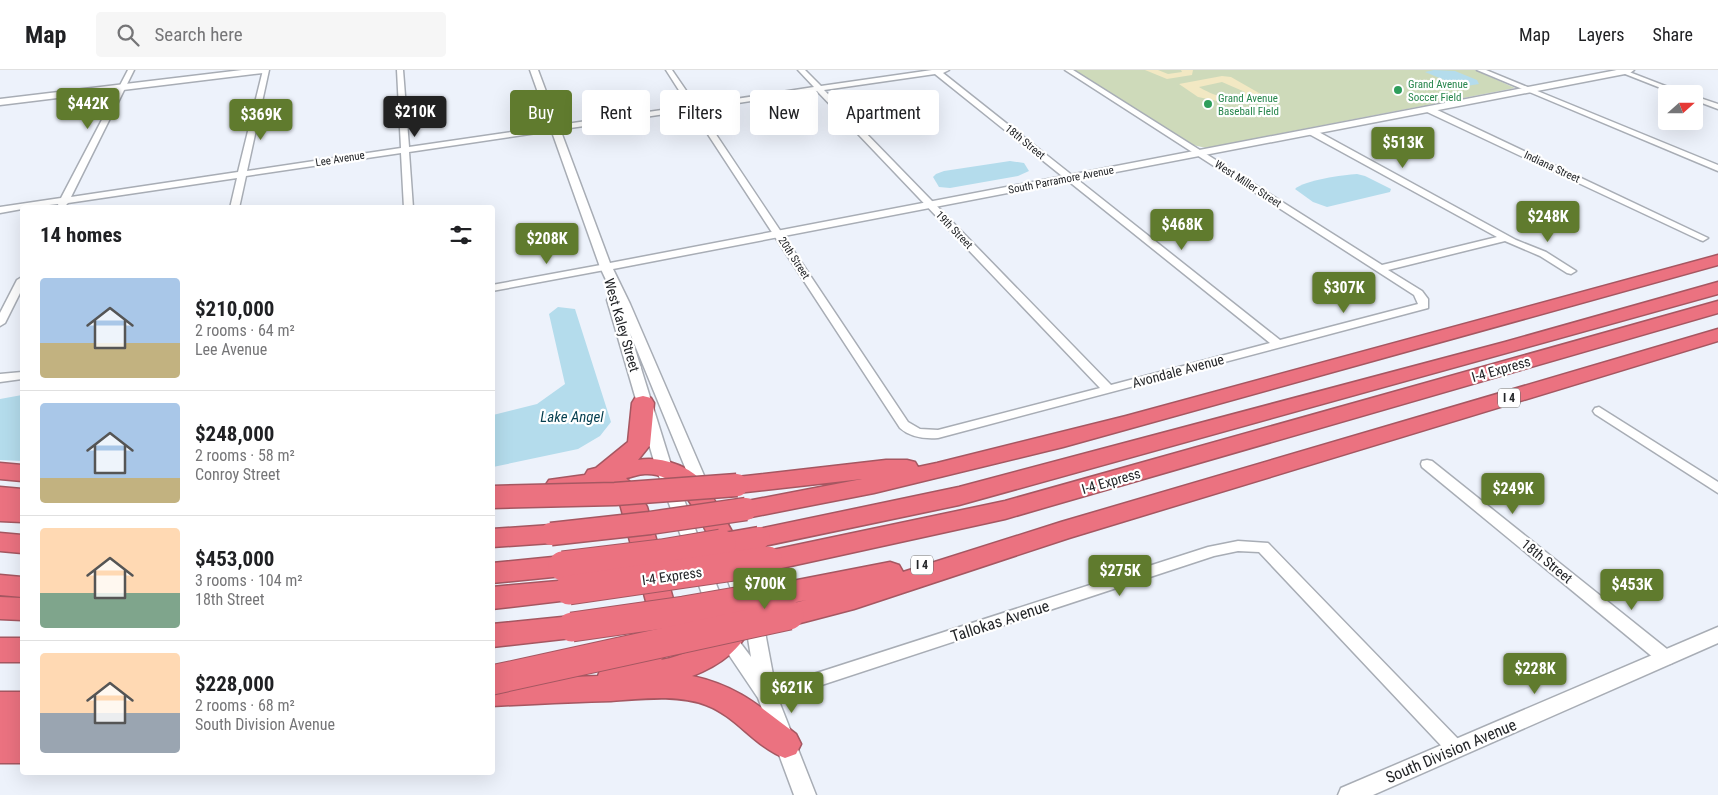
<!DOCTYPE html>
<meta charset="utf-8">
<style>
body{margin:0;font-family:"Roboto Condensed",sans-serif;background:#f6f6f6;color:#202124;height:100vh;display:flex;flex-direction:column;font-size:19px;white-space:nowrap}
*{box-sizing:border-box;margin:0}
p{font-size:16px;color:#757577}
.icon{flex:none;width:28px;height:28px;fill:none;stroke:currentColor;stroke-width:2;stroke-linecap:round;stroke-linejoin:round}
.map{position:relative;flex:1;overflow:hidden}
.sheet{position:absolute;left:20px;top:135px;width:475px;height:570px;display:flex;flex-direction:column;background:#fff;border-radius:5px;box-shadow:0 5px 20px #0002}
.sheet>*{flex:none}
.top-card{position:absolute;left:510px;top:20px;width:475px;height:45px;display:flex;gap:10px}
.needle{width:32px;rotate:69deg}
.tools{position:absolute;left:1658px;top:15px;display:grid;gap:10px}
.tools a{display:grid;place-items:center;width:45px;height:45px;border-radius:5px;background:#fff;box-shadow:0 5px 20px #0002;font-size:25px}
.price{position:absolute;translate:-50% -42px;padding:0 11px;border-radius:5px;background:#607b2e;color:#fff;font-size:16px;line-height:32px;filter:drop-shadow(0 1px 2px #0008)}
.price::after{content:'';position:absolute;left:50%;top:30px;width:15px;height:11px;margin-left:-8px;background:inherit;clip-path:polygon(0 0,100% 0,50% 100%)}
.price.on{background:#222;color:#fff}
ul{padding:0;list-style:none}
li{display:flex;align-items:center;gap:15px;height:125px;padding:0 20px}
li+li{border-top:1px solid #e0e0e0}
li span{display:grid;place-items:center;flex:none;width:140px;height:100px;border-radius:5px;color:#555}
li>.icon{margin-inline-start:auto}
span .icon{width:60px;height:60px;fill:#fffc;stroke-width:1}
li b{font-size:21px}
h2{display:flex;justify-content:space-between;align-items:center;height:60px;padding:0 20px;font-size:21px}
.pill{padding:0 18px;border-radius:5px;background:#fff;box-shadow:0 5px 20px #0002;font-size:18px;line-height:45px}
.pill.on{background:#607b2e;color:#fff}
header{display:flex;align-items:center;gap:30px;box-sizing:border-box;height:70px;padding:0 25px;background:#fff;border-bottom:1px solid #e0e0e0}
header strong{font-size:24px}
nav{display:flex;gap:28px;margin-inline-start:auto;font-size:18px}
.search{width:350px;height:45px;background:#f6f6f6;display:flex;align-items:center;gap:12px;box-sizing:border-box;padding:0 18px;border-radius:5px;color:#757577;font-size:19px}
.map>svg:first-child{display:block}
.green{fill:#cedaba}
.sand{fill:#f2e8c3;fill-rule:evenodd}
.water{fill:#b4dcec}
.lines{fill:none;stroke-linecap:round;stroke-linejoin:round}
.minor-casing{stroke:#a8adb5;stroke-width:3}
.tertiary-casing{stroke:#a8adb5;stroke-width:3}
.motorway-casing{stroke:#a55761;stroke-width:3}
.minor{fill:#fff;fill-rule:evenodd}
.tertiary{fill:#fff;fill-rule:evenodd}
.motorway{fill:#eb7280;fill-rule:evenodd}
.motorway-bridge-far1-casing{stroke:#a55761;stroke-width:25;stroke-linecap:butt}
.motorway-bridge-casing{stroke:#a55761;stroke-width:31;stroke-linecap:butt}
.motorway-bridge-far1{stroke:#eb7280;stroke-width:22}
.motorway-bridge{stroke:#eb7280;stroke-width:29}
.leisure-dot{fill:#2e9e5b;stroke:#fff;stroke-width:2}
.labels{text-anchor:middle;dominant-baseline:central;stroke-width:4.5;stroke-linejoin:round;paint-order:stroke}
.far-leisure-label{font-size:11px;fill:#27864d;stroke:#fff;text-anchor:start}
.far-street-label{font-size:11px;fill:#232528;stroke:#fff}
.shield{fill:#fff;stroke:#656668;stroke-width:1}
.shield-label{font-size:12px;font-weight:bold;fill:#232528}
.street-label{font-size:14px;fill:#232528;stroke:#fff}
.water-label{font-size:15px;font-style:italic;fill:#053f50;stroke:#fff}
.near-street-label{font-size:16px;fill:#232528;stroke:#fff}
</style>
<header>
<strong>Map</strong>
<div class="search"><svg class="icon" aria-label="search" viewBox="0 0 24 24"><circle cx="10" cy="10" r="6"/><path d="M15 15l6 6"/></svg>Search here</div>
<nav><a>Map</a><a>Layers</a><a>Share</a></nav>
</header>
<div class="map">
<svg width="1718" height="725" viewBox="0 0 1718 725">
<rect width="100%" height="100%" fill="#edf2fb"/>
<path class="green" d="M1072,0H1475L1515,18L1206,78L1193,75Z"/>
<g class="sand">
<path d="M1145,0H1158L1168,4L1182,2L1181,0H1193L1192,5L1167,9Z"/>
<path d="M1222,6L1231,7L1266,27L1243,33L1222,32L1198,27L1179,14ZM1222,12L1245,22L1244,24C1223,28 1218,28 1199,17Z"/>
</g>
<g class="water">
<path d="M1434,0L1455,1L1477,10L1479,14L1461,17L1425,2Z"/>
<path d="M1010,91L1024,93L1029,101L1018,106L950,118L939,117L933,107L936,104L944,101Z"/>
<path d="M1357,104L1365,106L1391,119L1390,122L1327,137L1313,132L1295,119C1305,110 1343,105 1357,104Z"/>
<path d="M558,237L575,239L611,352L600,366L578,379L493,397V345L537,334L565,314L549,244Z"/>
<path d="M22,325V391L0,390V329Z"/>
</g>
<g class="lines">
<defs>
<g id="minor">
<path d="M128,0H134L71,127L238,102L263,0H269L247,101L401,78L397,0H403L409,77L689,36L666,0H672L696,35L814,17L798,0H805L821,16L932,0H949L943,3L1280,270L1418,234L1414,225L1065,0H1073L1382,195L1497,167L1309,64V60H1315L1516,170L1546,182L1576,201L1571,204L1567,203L1540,186L1505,171L1388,200L1422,221L1428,229V238L938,368C924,369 910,367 900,358L692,40L409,82L413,138H404L401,83L246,106L239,138H230L237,108L68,133L63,138L59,137L58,134L22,138V139L0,143V137L61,128ZM935,4L1270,273L1111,315L824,20ZM817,21L1100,318L938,360L920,359L908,352L699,39Z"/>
<path d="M1477,0H1486L1718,95V101Z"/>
<path d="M1615,0H1624L1686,24H1676Z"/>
<path d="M1694,26L1718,34V39L1694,30Z"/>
<path d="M1425,37H1431L1708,168L1703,171L1700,170L1425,41Z"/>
<path d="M606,194L611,197L610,199L492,221V215Z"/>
<path d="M22,207V219L5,253L0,256V243L17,210Z"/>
<path d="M22,302V309L0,312V304Z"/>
<path d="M1599,337L1718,412V423L1595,344L1593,341L1595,338Z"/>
<path d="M1427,390L1432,391L1672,583L1674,588L1672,593L1666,595L1660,593L1422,397L1421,394L1422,391Z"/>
<path d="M1238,471L1268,473L1462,673L1465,679L1462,685L1456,687L1450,685L1259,482L1238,481L1214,486L767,633L761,631L759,626L761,621L767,619L1208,477Z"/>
</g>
<g id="tertiary">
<path d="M242,0H267L263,3L0,35V29Z"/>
<path d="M530,0H538L610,193L1617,0H1634L1630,3L613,199L630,234L712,424L710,428L704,430L698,428L696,424L630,263L672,398L726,540L723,545L717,547L711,545L708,540L656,398L607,230L609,227H614L600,197Z"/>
<path d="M730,485L736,487L739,492L765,562L777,626L816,725H794L758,628L719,570L716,561L718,556L725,553L732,556L736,567L751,587L747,562L721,492L724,487Z"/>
<path d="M1718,557V573L1373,725H1338L1341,718Z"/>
</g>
<g id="motorway">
<path d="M1718,185V195L1063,377L874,423L746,448L737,445L734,439L737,433L862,409L737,423L729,421L725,415L729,409L737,407L886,390H907L915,392L918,397L937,393L1126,346Z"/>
<path d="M1718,212V224L959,435L759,477L750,475L746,468L750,461L759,459L959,417L1505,272Z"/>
<path d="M1718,231V243L1005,449L768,501L759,498L755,491L759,484L768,481L1005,431Z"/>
<path d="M1718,259V271L1069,468L854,539L789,556L779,553L775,545L779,537L806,530L782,535L772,531L769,524L772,517L782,513L890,492L899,495L903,502L1061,452Z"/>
<path d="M643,326L651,328L654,333L650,375L638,390C657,386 685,394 699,408C708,416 727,453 734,465L730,472L721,474L712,472C697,446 682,402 645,404C639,404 632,407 626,408L637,419L647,437L679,550L674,572L670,580L661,590C684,586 703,576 719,559C723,555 726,547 731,544C737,540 743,542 750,544L754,552C740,580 721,595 692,606C738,616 759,636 796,664L801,674L796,684L785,688C755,677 736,646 706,635C677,624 641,629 611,631C572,632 532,634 492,636V610L598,606L602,595L632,581L647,567L651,550L619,430L609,420L557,424L549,422L545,416L549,410L585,405L588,400L596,398L628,372L632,333L635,328Z"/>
<path d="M0,393L22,395V411L0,409Z"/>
<path d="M0,417L22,419V452L0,451Z"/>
<path d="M551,455L560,457L564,464L560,471L551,473L492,477V459Z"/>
<path d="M0,463L22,465V483L0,481Z"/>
<path d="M563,486L572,489L576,496L572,503L563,506L492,513V493Z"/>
<path d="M0,505L22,507V527L0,525Z"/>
<path d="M569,510L578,513L582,520L578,527L569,530L492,539V517Z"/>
<path d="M0,527L22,528V550L0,549Z"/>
<path d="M572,546L582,549L586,557L582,565L572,568L492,577V554Z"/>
<rect x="0" y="568" width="22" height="24"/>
<rect x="0" y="622" width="22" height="71"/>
</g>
</defs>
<use href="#minor" class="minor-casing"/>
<use href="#tertiary" class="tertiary-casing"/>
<use href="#motorway" class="motorway-casing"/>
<use href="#minor" class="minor"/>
<use href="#tertiary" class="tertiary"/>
<use href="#motorway" class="motorway"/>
<defs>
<g id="motorway-bridge-far1">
<path d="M492,427L615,424L737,415"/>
<path d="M551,464L650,453L746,439"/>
<path d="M713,476L759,468"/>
</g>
<g id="motorway-bridge">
<path d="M563,496L662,484L721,474"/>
<path d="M569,520L768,491"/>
<path d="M572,557L684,541L782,524"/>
<path d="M492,610L789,545"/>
</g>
</defs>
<use href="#motorway-bridge-far1" class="motorway-bridge-far1-casing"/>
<use href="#motorway-bridge" class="motorway-bridge-casing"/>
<use href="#motorway-bridge-far1" class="motorway-bridge-far1"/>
<use href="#motorway-bridge" class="motorway-bridge"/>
</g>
<g class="leisure-dot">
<circle cx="1398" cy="20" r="5"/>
<circle cx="1208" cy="34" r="5"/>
</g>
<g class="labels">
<g class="far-leisure-label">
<text x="1408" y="14">Grand Avenue<tspan x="1408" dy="13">Soccer Field</tspan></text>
<text x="1218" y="28">Grand Avenue<tspan x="1218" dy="13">Baseball FIeld</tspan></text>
</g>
<g class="far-street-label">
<text transform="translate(1025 72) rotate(39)">18th Street</text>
<text transform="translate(340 89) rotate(-9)">Lee Avenue</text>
<text transform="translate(1552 97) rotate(25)">Indiana Street</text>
<text transform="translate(1061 110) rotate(-11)">South Parramore Avenue</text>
<text transform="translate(1248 114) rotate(33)">West Miller Street</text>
<text transform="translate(954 160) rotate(46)">19th Street</text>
<text transform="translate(794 188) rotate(57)">20th Street</text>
</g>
<g class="shield">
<rect x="1498" y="318.5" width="22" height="19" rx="4"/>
<rect x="911" y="485.5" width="22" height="19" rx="4"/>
</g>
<g class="shield-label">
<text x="1509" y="328">I 4</text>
<text x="922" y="495">I 4</text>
</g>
<g class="street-label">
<text transform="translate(622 255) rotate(74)">West Kaley Street</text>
<text transform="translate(1501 299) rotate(-16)">I-4 Express</text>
<text transform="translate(1178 301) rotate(-15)">Avondale Avenue</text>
<text transform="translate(1111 411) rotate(-16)">I-4 Express</text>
<text transform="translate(1547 491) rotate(39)">18th Street</text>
<text transform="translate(672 506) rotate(-8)">I-4 Express</text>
</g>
<g class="water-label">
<text x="572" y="347">Lake Angel</text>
</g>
<g class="near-street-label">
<text transform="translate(1000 551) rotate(-18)">Tallokas Avenue</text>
<text transform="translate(1451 681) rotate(-23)">South Division Avenue</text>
</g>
</g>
</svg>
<div class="tools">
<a><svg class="needle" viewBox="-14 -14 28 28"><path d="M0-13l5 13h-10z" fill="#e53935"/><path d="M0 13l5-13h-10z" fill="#757577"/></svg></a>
</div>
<b class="price" style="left:88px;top:60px">$442K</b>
<b class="price on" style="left:415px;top:68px">$210K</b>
<b class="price" style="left:261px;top:71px">$369K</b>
<b class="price" style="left:1403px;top:99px">$513K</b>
<b class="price" style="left:1548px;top:173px">$248K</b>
<b class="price" style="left:1182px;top:181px">$468K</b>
<b class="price" style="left:547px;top:195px">$208K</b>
<b class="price" style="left:1344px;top:244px">$307K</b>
<b class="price" style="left:1513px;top:445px">$249K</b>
<b class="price" style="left:1120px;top:527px">$275K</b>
<b class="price" style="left:765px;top:540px">$700K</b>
<b class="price" style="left:1632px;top:541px">$453K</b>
<b class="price" style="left:1535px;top:625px">$228K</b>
<b class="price" style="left:792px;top:644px">$621K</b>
<div class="top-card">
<a class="pill on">Buy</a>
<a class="pill">Rent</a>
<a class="pill">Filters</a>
<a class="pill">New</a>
<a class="pill">Apartment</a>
</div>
<section class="sheet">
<h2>14 homes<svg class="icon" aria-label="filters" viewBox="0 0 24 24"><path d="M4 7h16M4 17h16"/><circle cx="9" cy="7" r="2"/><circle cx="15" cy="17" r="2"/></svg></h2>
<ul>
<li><span style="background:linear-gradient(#a9c7e8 65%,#c2b280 0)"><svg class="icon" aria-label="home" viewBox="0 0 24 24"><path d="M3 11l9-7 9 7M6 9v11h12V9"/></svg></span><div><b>$210,000</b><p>2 rooms · 64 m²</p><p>Lee Avenue</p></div></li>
<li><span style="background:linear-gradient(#a9c7e8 75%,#c2b280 0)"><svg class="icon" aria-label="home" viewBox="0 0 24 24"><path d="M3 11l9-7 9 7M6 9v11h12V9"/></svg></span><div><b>$248,000</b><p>2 rooms · 58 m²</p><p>Conroy Street</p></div></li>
<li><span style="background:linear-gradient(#ffd9b3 65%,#7fa58c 0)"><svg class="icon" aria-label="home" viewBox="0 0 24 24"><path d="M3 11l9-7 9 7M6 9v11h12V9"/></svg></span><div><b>$453,000</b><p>3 rooms · 104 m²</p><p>18th Street</p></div></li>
<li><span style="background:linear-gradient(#ffd9b3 60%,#9aa5b1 0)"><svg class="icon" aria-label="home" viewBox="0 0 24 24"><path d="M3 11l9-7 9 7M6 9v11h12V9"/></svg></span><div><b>$228,000</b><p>2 rooms · 68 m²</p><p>South Division Avenue</p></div></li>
</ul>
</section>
</div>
